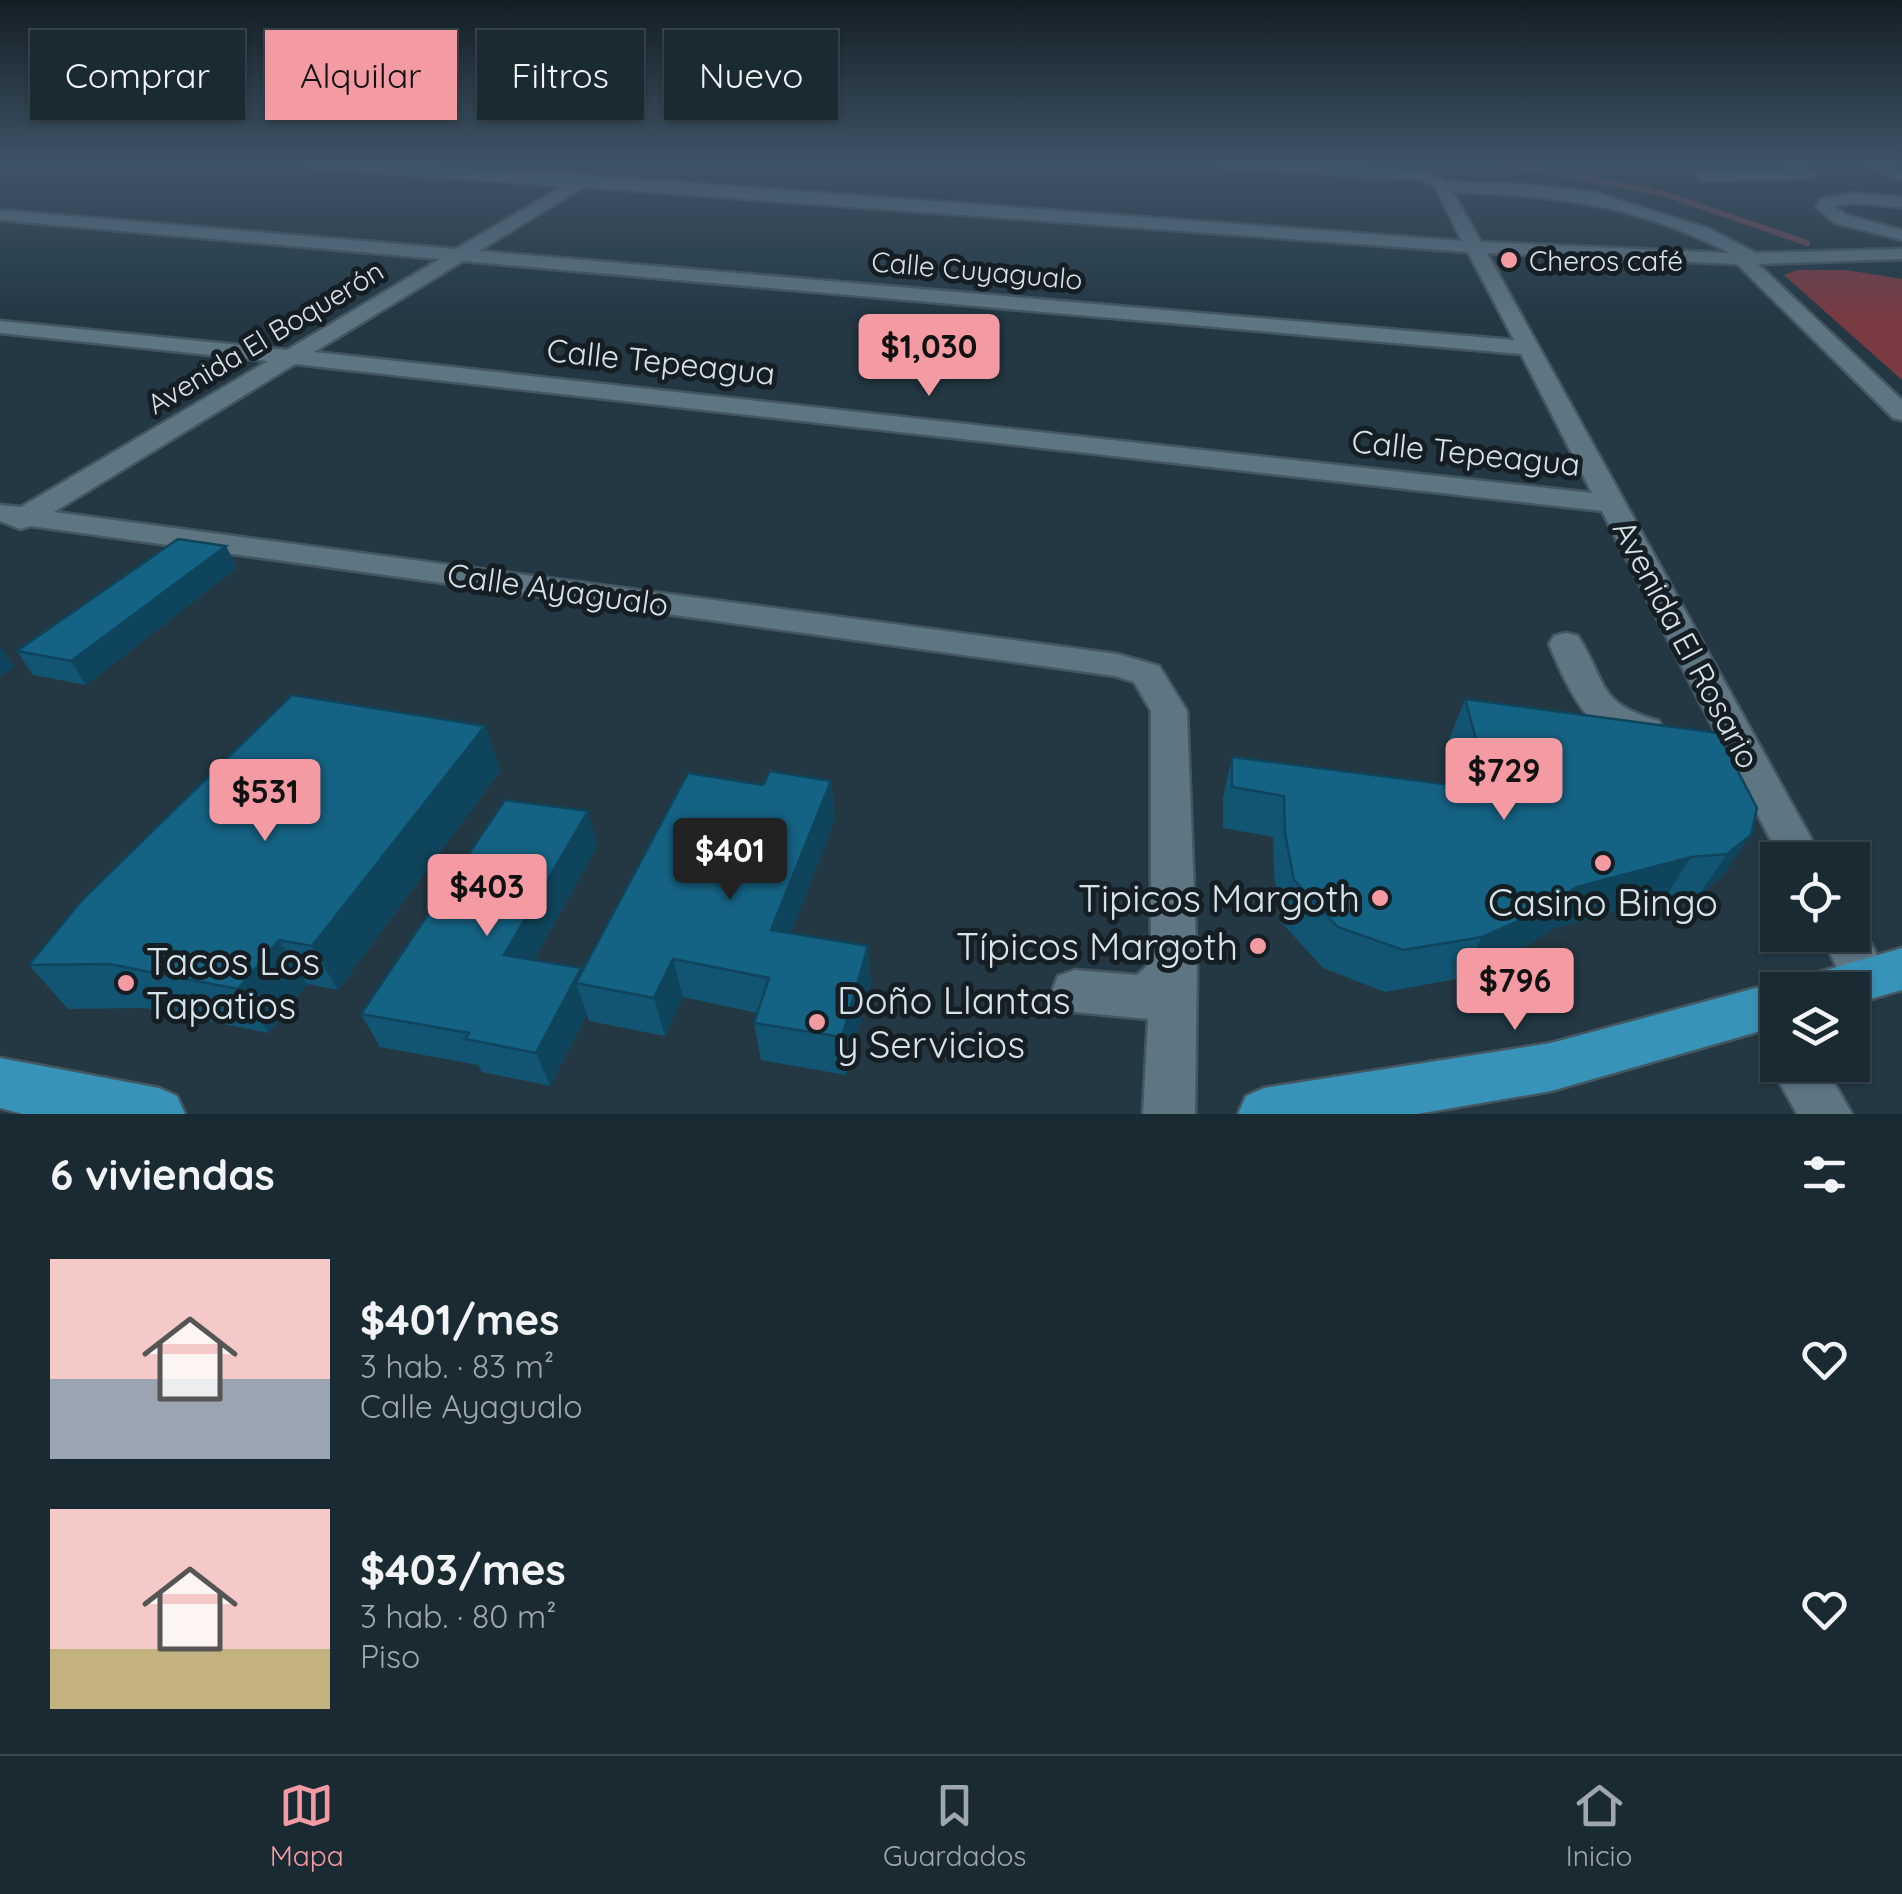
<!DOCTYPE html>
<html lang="es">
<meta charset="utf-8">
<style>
body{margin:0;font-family:Quicksand,sans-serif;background:#23323a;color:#f1f3f6;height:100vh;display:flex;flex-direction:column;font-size:38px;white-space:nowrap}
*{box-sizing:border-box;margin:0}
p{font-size:32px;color:#9fa7ac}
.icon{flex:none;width:55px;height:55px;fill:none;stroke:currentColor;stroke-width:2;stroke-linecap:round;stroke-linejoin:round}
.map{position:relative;height:1114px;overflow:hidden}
.sheet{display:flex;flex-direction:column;background:#1a2a32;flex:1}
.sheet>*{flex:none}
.banner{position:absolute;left:30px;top:30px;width:1000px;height:90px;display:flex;gap:20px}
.tools{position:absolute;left:1760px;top:842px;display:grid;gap:20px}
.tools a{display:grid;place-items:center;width:110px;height:110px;border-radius:0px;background:#1a2a32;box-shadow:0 2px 8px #0004,0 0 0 2px #38464d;font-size:50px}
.price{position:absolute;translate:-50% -85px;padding:0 22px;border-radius:10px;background:#f49aa2;color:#111;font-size:32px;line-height:65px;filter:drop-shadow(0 2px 5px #0008)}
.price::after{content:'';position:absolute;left:50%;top:60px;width:30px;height:22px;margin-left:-15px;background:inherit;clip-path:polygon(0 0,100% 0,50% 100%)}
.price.active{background:#222;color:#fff}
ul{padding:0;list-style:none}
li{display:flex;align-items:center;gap:30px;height:250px;padding:0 50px}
li span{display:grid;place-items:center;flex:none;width:280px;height:200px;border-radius:0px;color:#555}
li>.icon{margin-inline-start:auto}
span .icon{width:120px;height:120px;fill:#fffc;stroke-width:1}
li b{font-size:42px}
h2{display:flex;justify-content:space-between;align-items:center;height:120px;padding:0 50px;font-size:42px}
.tag{padding:0 35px;border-radius:0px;background:#1a2a32;box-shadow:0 2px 8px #0004,0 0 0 2px #38464d;font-size:35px;line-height:90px}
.tag.active{background:#f49aa2;color:#111}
.tab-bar{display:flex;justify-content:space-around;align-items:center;height:140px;border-top:2px solid #38464d;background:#1a2a32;font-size:28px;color:#9fa7ac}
.tab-bar a{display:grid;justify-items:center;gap:5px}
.tab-bar .active{color:#f49aa2}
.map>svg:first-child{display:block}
.green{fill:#793a42}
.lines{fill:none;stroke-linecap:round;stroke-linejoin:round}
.stream{stroke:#6b4652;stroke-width:6}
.minor-casing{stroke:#445660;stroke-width:5}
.major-casing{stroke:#445660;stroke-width:5}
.minor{fill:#5e7582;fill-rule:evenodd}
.major{fill:#3893b9;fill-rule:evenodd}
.wall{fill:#125572}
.shaded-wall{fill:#0f455c}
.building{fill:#156384;stroke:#0f455c;stroke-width:2.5}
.poi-dot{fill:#f49aa2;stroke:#151e23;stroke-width:4}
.labels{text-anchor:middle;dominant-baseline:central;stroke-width:10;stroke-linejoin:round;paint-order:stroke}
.far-poi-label{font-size:28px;fill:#d6e3ea;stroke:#151e23;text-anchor:start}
.far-street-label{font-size:28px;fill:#d6e3ea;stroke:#151e23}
.street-label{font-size:32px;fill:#d6e3ea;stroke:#151e23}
.near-poi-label{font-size:38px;fill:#d6e3ea;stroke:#151e23;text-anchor:end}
</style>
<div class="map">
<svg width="1902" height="1114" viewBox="0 0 1902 1114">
<rect width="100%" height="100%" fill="#233843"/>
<path class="green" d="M1797,270H1846L1902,279V380L1784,275Z"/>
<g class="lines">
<path class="stream" d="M1504,163L1662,193L1807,243"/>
<defs>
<g id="minor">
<path d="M300,163H364L584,175L1462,241L1434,185L1419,179L1216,167L1209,163H1286L1421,170L1448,182L1521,184L1593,192L1710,229L1756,253L1902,249V259L1758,264L1902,400V420L1893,418L1737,264L1487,253L1823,860H1781L1602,511L295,364L54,512L1117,654L1159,666L1187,711L1197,970L1195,1114H1143L1148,1019L1075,1012L1058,1006L1052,991L1058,976L1075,970L1137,975L1151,962V711L1134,682L1115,676L31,526L20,529L0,521V505L21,507L268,361L0,333V321L287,350L440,259L0,220V210L456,249L563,186L307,167ZM583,187L1468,252L1514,340L479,251ZM1453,192C1557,195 1636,205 1730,253L1481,242ZM463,261L1521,354L1592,493L314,352Z"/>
<path d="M1777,163H1796L1817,173L1809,178L1704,181L1696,176L1704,171L1786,169Z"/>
<path d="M1858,163H1879L1902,170V180Z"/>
<path d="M1853,193L1902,197V207L1853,203L1833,206L1847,215L1902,230V240L1835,223L1816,207L1821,199Z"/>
<path d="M1566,633L1578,636C1609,685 1595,702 1659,721L1664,730L1659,739C1596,758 1568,689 1549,644L1554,636Z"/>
<path d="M1852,919L1859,921L1890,980L1883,995L1867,1001L1848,990L1821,935H1852Z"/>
<path d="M1777,1048L1778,1065H1824L1852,1114H1797L1770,1065Z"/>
</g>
<g id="major">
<path d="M1902,948V990L1852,1004V990H1803L1809,975Z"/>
<path d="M1778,982L1795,990H1778V1026L1551,1091L1417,1114H1238L1246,1096L1264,1088L1551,1043Z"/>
<path d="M0,1058L159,1088L177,1096L185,1114H23L0,1108Z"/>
</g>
</defs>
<use href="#minor" class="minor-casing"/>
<use href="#major" class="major-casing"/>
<use href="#minor" class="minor"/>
<use href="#major" class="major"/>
</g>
<g class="wall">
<path d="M226,546L237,568L86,685L33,675L17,651Z"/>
<path d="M1465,699L1757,808L1723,876L1699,895L1665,898L1555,928L1512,955L1462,978L1385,992L1323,968L1281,922L1274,874L1273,837L1223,828V798L1232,757L1461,786L1449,740Z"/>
<path d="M501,770L338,990L307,984L269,1033L144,1008L68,1009L29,965Z"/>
<path d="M831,781L835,819L791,933L868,946L871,984L846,1075L761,1060L754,1023L757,1013L683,997L665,1036L589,1021L587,1014L550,1086L482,1072L478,1065L380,1047L361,1014L598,845L534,960L582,971L763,785Z"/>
</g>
<g class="shaded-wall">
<path d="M226,546L237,568L86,685L71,661Z"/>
<path d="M0,646L14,667L0,677Z"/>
<path d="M485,726L501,770L338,990L312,946Z"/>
<path d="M831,781L835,819L778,968L771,930Z"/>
<path d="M588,811L598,845L518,988L504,955Z"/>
<path d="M1751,835L1723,876L1699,895L1727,854Z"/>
<path d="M1691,857L1665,898L1555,928L1512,955L1462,978L1482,937L1577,887Z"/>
<path d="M279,940L307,984L269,1033L238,989Z"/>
<path d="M868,946L871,984L846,1075L842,1037Z"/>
<path d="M673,959L683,997L665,1036L654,998Z"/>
<path d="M581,968L587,985L576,983L587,1014L550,1086L536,1053Z"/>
</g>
<g class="building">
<path d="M178,539L226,546L71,661L17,651Z"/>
<path d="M292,695L485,726L312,946L279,940L238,989L109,964L29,965L82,900Z"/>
<path d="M1465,699L1718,733L1757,808L1751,835L1727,854L1691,857L1577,887L1534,914L1482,937L1403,950L1338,927L1294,880L1285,833L1284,796L1232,787V757L1490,790Z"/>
<path d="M770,771L831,781L771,930L868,946L842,1037L754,1023L769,978L673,959L654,998L576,983L688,773L763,785Z"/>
<path d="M505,800L588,811L504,955L581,968L536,1053L465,1039L469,1033L361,1014Z"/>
</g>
<linearGradient id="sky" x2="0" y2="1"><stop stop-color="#131f25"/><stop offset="0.51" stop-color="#3f5366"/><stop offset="1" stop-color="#3f5366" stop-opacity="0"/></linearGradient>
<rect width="1902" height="319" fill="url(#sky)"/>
<g class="poi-dot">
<circle cx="1509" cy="260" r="10"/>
<circle cx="1603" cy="863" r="10"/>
<circle cx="1380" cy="898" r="10"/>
<circle cx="1258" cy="946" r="10"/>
<circle cx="126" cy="983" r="10"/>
<circle cx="817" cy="1022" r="10"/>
</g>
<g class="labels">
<g class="far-poi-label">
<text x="1529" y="260">Cheros café</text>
</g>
<g class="far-street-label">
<text transform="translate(977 270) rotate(5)">Calle Cuyagualo</text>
<text transform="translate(265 337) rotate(-31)">Avenida El Boquerón</text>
</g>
<g class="street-label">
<text transform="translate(661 361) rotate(6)">Calle Tepeagua</text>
<text transform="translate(1466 452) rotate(6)">Calle Tepeagua</text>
<text transform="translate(558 589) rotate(8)">Calle Ayagualo</text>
<text transform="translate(1687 644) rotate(62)">Avenida El Rosario</text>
</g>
<g class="near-poi-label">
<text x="1360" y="898">Tipicos Margoth</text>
<text x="1603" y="902" text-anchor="middle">Casino Bingo</text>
<text x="1238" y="946">Típicos Margoth</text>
<text x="146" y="961" text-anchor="start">Tacos Los<tspan x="146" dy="44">Tapatios</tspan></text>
<text x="837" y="1000" text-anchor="start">Doño Llantas<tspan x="837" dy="44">y Servicios</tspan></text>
</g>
</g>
</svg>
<div class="tools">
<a><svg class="icon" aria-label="locate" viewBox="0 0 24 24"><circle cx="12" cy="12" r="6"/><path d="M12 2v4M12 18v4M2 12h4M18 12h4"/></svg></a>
<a><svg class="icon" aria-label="layers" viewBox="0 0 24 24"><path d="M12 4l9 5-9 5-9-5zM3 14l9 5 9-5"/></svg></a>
</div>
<b class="price" style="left:929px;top:399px">$1,030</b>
<b class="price" style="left:1504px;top:823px">$729</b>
<b class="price" style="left:265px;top:844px">$531</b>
<b class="price active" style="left:730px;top:903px">$401</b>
<b class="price" style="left:487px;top:939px">$403</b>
<b class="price" style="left:1515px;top:1033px">$796</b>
<div class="banner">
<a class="tag">Comprar</a>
<a class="tag active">Alquilar</a>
<a class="tag">Filtros</a>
<a class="tag">Nuevo</a>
</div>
</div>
<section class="sheet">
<h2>6 viviendas<svg class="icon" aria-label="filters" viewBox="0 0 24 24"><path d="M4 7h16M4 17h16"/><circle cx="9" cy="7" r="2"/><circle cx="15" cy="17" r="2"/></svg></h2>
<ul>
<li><span style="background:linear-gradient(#f6c9c9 60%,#9aa5b1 0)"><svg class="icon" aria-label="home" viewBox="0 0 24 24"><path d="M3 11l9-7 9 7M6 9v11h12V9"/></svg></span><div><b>$401/mes</b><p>3 hab. · 83 m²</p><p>Calle Ayagualo</p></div><svg class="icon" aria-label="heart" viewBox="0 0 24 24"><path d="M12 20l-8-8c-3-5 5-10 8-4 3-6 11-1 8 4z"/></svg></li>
<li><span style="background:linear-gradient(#f6c9c9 70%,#c2b280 0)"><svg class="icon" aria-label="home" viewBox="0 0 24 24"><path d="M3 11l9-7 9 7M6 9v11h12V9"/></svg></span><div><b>$403/mes</b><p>3 hab. · 80 m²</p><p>Piso</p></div><svg class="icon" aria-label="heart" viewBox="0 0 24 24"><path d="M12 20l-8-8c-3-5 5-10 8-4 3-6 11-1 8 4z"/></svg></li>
</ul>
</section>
<nav class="tab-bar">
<a class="active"><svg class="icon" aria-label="map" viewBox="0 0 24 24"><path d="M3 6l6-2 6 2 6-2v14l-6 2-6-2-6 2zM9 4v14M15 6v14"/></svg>Mapa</a>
<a><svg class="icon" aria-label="saved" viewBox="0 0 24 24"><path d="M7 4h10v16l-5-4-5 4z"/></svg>Guardados</a>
<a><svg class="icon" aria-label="home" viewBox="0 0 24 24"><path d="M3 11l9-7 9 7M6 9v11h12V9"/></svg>Inicio</a>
</nav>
